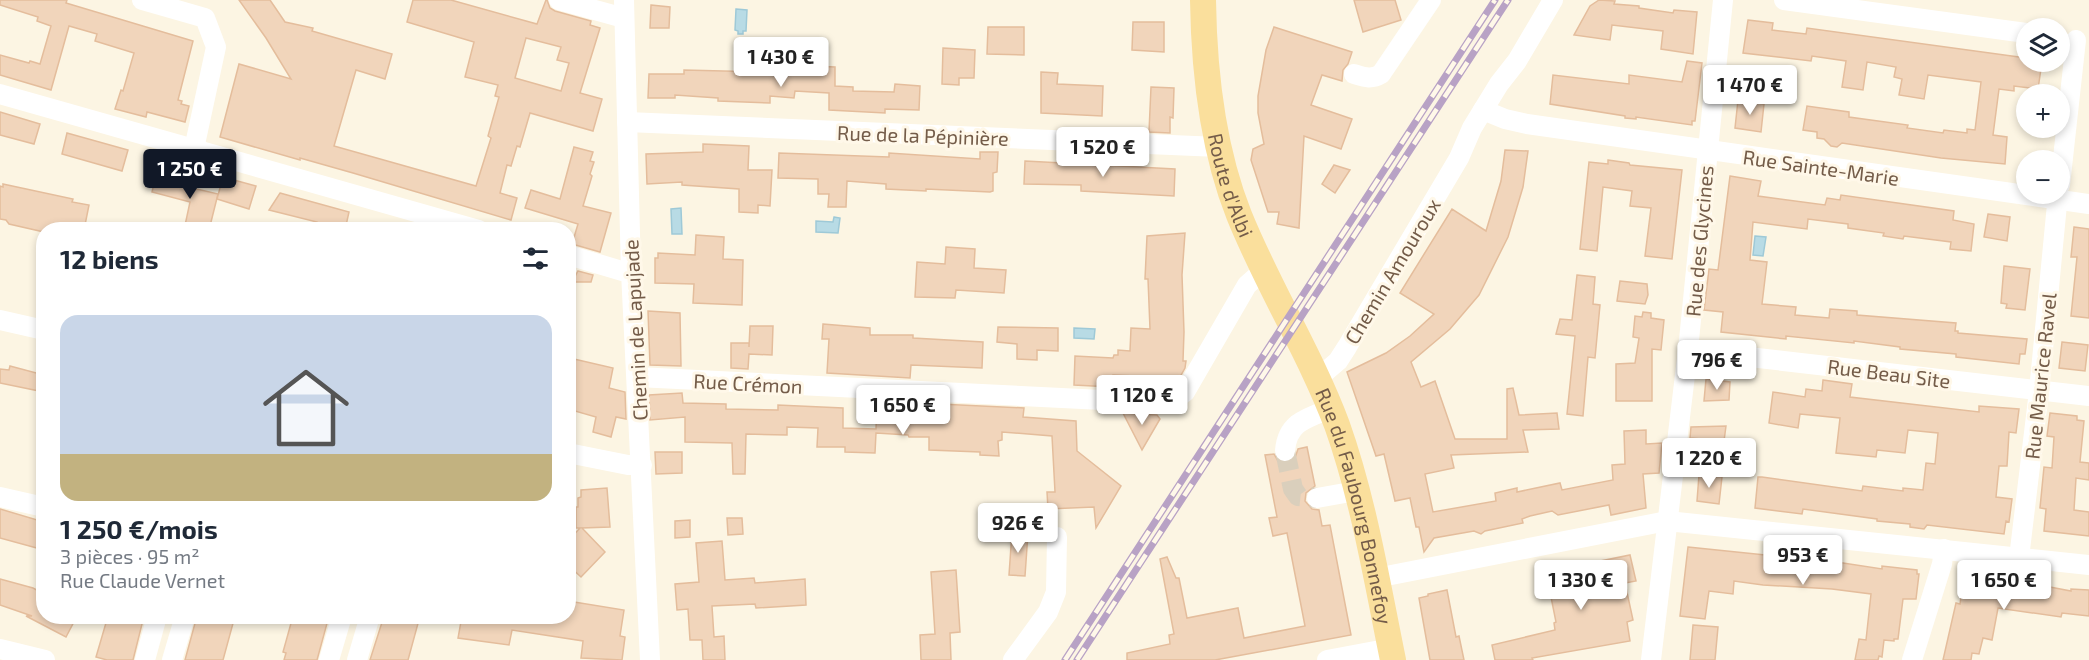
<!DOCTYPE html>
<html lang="fr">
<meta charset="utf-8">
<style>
body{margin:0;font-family:"Exo 2",sans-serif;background:#f6f6f7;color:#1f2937;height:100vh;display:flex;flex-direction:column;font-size:22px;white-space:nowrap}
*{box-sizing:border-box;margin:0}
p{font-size:20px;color:#747a83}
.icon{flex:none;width:33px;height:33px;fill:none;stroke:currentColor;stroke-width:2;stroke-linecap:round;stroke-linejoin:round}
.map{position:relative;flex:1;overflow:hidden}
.side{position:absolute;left:36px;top:222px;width:540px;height:402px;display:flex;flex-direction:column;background:#fff;border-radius:24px;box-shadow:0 3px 9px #0003}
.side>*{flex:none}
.fabs{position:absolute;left:2016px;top:18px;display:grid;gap:12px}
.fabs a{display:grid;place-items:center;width:54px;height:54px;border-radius:50%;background:#fff;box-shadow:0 3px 9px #0003;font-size:30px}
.price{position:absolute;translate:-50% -51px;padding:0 14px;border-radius:6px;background:#fff;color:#222;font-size:20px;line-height:39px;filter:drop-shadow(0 2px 3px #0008)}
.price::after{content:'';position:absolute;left:50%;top:36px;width:18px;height:14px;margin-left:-9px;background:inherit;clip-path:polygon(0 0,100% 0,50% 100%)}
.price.selected{background:#111827;color:#fff}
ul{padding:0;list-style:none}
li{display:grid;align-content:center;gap:12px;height:318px;padding:0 24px}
li span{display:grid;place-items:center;height:186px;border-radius:18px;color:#555}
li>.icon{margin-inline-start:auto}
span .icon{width:108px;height:108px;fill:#fffc;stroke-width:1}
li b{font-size:26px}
h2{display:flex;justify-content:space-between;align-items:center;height:72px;padding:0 24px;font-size:26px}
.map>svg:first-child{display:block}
.water{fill:#b8dbe5;stroke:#9ec9d7;stroke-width:1.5}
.building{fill:#f1d5bb;stroke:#e4bd9c;stroke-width:1.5;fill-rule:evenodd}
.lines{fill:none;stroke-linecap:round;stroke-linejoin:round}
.minor-tunnel{stroke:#dacfbc;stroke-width:20;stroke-dasharray:20 10;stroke-linecap:butt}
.minor{stroke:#fff;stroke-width:20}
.major{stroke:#fadf9c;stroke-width:26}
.rail-casing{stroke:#b8a2c5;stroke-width:7}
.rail{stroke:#fff8e9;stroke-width:4.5;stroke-dasharray:14;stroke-linecap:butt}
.labels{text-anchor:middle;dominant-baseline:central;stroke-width:6;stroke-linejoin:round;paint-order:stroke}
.street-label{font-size:20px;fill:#745c49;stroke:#fff8e9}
</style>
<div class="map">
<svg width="2089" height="660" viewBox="0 0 2089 660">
<rect width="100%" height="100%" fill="#fcf5e3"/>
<g class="water">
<path d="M736,9L747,10L746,31H743V34H738V31L735,30Z"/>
<path d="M681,208L682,234H672L671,209Z"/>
<path d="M834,217L840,218L838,233L816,232V221L833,222Z"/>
<path d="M1755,236L1766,237L1763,256L1753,255Z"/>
<path d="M1074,328L1095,329L1094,339L1074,338Z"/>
</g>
<g class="building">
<path d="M0,0H67L66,3L193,41L178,100L182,101L181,104L189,106L185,122L147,112L146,117L115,109L121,90L123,91L134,53L95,41L97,34L69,26L51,90L0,75V55L29,63L30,61L40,64L51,26L37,21L38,17L0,5Z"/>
<path d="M239,0H270L285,22L313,28L312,31L392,54L385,79L356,70L334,146L476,186L491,138L488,136L499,97L495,96L498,85L465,77L474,42L407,22L413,0H451L537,24L546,0H547L550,8L555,11L591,21L590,25L600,28L580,93L602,99L593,131L530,113L520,147L517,146L511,166L507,165L500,193L517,198L511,220L353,173L300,158V160L220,137L239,64L291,79L266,38ZM526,38L561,47L557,60L569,63L561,91L515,78Z"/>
<path d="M1354,0H1395L1401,20L1363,32Z"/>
<path d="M1599,0L1615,1L1614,4L1639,6V8L1673,13L1674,10L1697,12L1693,54L1661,49L1663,31L1612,25L1610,40L1574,35L1590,6Z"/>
<path d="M651,5L670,7L669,28H650Z"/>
<path d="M1748,20L1773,23L1772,30L1806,34L1807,28L2019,57L2026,59V62H2042L2038,89L2014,86V91L1999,89L1993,135L2007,137L2005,164L1941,158L1842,143L1837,147L1831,146L1824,139L1817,138V132L1803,130L1807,106L1849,112V117L1908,125L1907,128L1943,133L1944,130L1967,133V129L1975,130L1981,82L1928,75L1924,99L1899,95L1902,79L1894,77L1896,67L1867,62L1863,90L1842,87L1846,61L1812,56L1811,61L1743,53Z"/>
<path d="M1133,22H1164V52L1132,50Z"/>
<path d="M988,27H1024V55L987,54Z"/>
<path d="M1274,27L1352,52L1348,64L1343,70L1342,81L1322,75L1311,105L1352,119L1341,149L1304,136L1299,228L1277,224L1279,212H1268L1251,160L1253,149L1264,144L1258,113V96L1266,50Z"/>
<path d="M943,48L975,50L974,78H959V85L942,84Z"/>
<path d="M1687,61L1702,63L1695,121H1692V125L1636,117V119L1625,118V116L1550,104L1553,75L1629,84V75L1682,82Z"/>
<path d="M765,64L835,67V86L853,87V91L894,92L895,84L920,86L919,110L885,109V113L829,110V93L795,91L794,98L770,96V103L718,101V98L675,95V98H648L649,74H684V70L765,72Z"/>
<path d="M1041,72L1058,73L1057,84L1103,86L1102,116L1041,113Z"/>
<path d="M1151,87L1174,88L1173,118L1170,117V133L1149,132Z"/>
<path d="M1738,100L1764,104L1761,132L1735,128Z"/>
<path d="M0,112L40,124L34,144L0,135Z"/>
<path d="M67,133L128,150L122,171L62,154Z"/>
<path d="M703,144L749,146L748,170H772L770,206L758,205V213L739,212V189L682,185V182L647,184L646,154L703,152Z"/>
<path d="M574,147L593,152L590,161L594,162L590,174L592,176L583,206L611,213L600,252L572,244L578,224L525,208L531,190L560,199Z"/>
<path d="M1505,150L1528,151L1523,187L1508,237L1479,295L1450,329L1411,362L1421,387L1435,381L1455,439H1507V389L1513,388L1519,415L1557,413L1559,429L1523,430L1528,452L1451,455L1454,468L1425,474L1433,512L1496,501L1495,493L1517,488V492L1560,483L1562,490L1613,480L1612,465L1625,464L1624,431L1646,430V444L1662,443L1659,473L1643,474L1646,508L1611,515L1609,505L1558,515L1552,511L1530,516L1522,519L1523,523L1485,531L1481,534L1474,531L1434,538L1424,552L1419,527H1416L1410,498L1395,501L1384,454L1376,456L1347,372L1386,353L1410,336L1434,314L1400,293L1452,209L1486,231L1501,181Z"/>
<path d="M980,152H998L997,172L993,173V191L990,192L926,189V191L886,189V184L847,181L846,207H828L829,194H818V179L778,178L779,153L889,157V153L980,159Z"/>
<path d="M1608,160L1629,163L1630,165L1682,170L1672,259L1645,256L1651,208L1630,206L1632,191L1603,187L1597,251L1580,249L1589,162L1608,164Z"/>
<path d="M1025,161L1175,169L1174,196L1081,191V185L1024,184Z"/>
<path d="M1334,165L1350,170L1335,193L1322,184Z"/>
<path d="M178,167L193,170L188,187L218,194L209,230H184L190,202L152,192L155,180L172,184Z"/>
<path d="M1730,176L1761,181L1758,196L1825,205L1827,198L1840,200L1841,195L1954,211L1953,220L1974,224L1971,251L1950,249L1951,242L1904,236L1903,239L1883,236L1884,233L1848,228V224L1808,219L1807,229L1753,222L1750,260L1767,262L1762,304L1796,307L1795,315L1829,318L1830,309L1857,311V315L1956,323L1955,331H1958V333L2027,339L2025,354H2020L2019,364L1956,357V354L1900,349V347L1854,341V343L1786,336V339L1721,332L1723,312L1704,310L1709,269L1718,270Z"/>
<path d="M223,177L256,186L249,209L217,199Z"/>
<path d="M3,184L73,199L72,202L89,205L84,230H44V232L9,224L6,220L0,219V186L3,187Z"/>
<path d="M280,193L349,212L345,230H327L316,227L317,222L269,210Z"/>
<path d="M1988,214L2010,217L2007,241L1984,237Z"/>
<path d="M2074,227L2089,229V318L2071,316L2077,257H2071Z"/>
<path d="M1185,233L1182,275L1184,332L1183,361H1186L1185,368L1176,384L1167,389H1155L1157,377L1113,375L1112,387L1074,385L1075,356L1113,358L1114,355H1118V350L1130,351L1131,328L1150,329L1148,279H1145L1147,236Z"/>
<path d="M696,235L724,237L723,259L743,260L742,305L693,303L694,284L655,283V258H658V253L695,255Z"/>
<path d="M946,247L975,249L974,268L1006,270L1004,293L956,290L955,298L915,297L917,262L945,264Z"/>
<path d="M2004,266L2030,269L2025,310L2006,308L2007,304L2001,303Z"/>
<path d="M578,271L593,275L591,282H572Z"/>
<path d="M1577,275L1595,277L1593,304L1600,305L1595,358L1588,357L1583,416L1567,414L1575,336L1556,334L1560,319L1572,320Z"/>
<path d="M1620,281L1647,284L1648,295L1645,304L1617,301Z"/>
<path d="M648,311L680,313L681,366L650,365Z"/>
<path d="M1643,312L1651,313V318L1664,320L1661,350L1652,349V401H1616V364L1635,363L1639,338L1633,337L1635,316L1642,317Z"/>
<path d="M823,324L870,328V335H913V338L983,342L982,368L911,365L910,378L827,373L829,339H822Z"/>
<path d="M750,326H773L772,355L749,354L748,369L731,368V343H749V347Z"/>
<path d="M998,327L1058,328V351L1037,350V360L1017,359V344L997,342Z"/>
<path d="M2062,342L2088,345L2085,371L2059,368Z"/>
<path d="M574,359L613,368L609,388L625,392L626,419L616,417L611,437L593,432L596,417L568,409V364L573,365Z"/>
<path d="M10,366L44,375V392L0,383V369L9,370Z"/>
<path d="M1706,379L1730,382L1729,400L1704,401Z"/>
<path d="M1823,380L1852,384L1850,397L1979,412V406L2019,409L2016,433L2009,432L2007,466H1999L1996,497L2012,499L2009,522L2006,521L2004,534L1927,525L1924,529L1910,527V524L1877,521V519L1803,509L1802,514L1755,508L1758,477H1762L1862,491L1863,486L1903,491V488L1923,490L1926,463L1935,464L1938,433L1908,430L1905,453L1877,450L1876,457L1836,453L1840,418L1800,414L1798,428L1769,423L1773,392L1805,397L1806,389L1822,391Z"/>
<path d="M682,393L683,403L726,404V409L778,410V405L843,408V428L876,429L877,401L1024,408L1023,417L1076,421L1077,451L1121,486L1096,528L1094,507L1048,509L1047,492H1055L1052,436L1002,432V440L998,441L999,456L980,455V452L929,450V437H909L908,435L876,433L875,453L845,452V447H817L818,428L787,427V435L746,434L745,474H733L732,443L685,442V417L650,420L649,395Z"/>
<path d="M1123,413L1157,415L1160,419L1142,450Z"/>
<path d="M2050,413L2077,416V420L2084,421L2080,462L2089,463V480L2076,478L2074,510L2089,512V536L2044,531L2046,509L2040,508L2044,467L2052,468L2054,437L2047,436Z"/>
<path d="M1726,426L1724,441L1690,438L1691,427Z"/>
<path d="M1307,447L1315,486L1306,493L1305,501L1312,509L1319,510L1322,526L1330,525L1351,635L1215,660H1127V653L1170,644L1169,635L1174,634L1160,559L1167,557L1176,578H1179L1187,618L1238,608L1244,638L1305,626L1287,533L1273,536L1269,518L1277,517L1265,455L1274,454L1278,461L1289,462L1295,458L1298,449Z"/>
<path d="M655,452H682V473L656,474Z"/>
<path d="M1699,475L1722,477L1719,504L1697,501Z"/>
<path d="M607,488L610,527L582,528L605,552L581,577L568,565V541L580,528H576V507H578V498L581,497V490Z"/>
<path d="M0,509L44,522V550L0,538Z"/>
<path d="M727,518H742L743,534L728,535Z"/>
<path d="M690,520V537L675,538V521Z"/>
<path d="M1012,532L1028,533L1025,576L1009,575Z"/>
<path d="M722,541L725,580L754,578L755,583L805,579L806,605L756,608L755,604L712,606L714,637L724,636L725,660H703L702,640H690L688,609L677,610L675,584L699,582L696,543Z"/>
<path d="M1688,547L1843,563L1882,569V566L1917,570V574H1919L1916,599H1903L1898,639H1894V641L1884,640L1882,657L1879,656L1878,660H1855L1859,639L1866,640L1871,594L1832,589L1763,585L1734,581L1733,594L1709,591L1705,619L1680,616Z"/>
<path d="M1630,555L1636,581L1625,583L1633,620L1627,622L1630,641L1532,658L1533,660H1495L1492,645L1555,630L1554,623L1556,622L1546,572Z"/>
<path d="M956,570L960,632L950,633L951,660H921L920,635L935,634L931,572Z"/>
<path d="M0,579L33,588L44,594V616H77L66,637L26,616H32L0,605Z"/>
<path d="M1977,579L2039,587L2040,585L2071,591V589L2089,590V616L2062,613L2061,617L1998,608L1992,640L1983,638L1979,654L1972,653L1971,660H1943L1956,603L1960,604L1963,583L1976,584Z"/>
<path d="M1447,590L1456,637L1459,636L1464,660H1430L1419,598L1428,596V594Z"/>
<path d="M568,601L624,610L620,636L625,637L622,660L581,658L583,641L512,630L509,645L458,638L462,616H568Z"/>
<path d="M108,616H144L133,660H107L96,657Z"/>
<path d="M197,616H235L223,660H185Z"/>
<path d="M293,616H329L317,660H284L286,653L283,652Z"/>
<path d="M384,616H420L408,660H370Z"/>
<path d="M1693,625L1718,627L1715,660H1690Z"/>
</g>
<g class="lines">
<path class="minor-tunnel" d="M1285,451L1293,489L1298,496L1317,498"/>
<g class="minor">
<path d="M142,0L205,18L216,47L194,149"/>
<path d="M559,0L624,18"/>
<path d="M624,0L631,272L650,660"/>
<path d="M1784,0L2026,33"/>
<path d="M1354,74C1364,77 1371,80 1381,74L1431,0"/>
<path d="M0,94L479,230"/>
<path d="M1483,110L1505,119L1527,124L2089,204"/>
<path d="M627,122L1219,147"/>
<path d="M2060,185L2076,40"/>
<path d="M568,255L622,271L631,272"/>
<path d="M0,320L44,330"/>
<path d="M1688,350L2089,396"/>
<path d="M637,377L1163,403L1174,400L1185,392L1247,285L1264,270"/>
<path d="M1317,379L1338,361L1347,347L1459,158L1472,128L1499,84L1517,61L1553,0"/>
<path d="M1285,451C1287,423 1306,418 1330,409"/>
<path d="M568,453L628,465H642"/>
<path d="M0,497L44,507"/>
<path d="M1317,498L1356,491"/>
<path d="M2019,558L2039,391L2058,194"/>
<path d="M1376,578L1667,521L2089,565"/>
<path d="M0,649L45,660"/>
<path d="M145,660L157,616"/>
<path d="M172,660L185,616"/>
<path d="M329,660L342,616"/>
<path d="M357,660L370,616"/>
<path d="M1013,660L1048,612L1056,592L1057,537"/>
<path d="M1327,660L1391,648"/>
<path d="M1651,660L1688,350L1723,0"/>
<path d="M1912,660L1942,564L1944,549"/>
</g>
<path class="major" id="s1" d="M1203,0C1204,72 1212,147 1239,215C1268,287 1310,353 1337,425C1364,501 1377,582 1393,660"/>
<defs>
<g id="rail">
<path d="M1065,660L1495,0"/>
<path d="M1077,660L1508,0"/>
</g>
</defs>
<use href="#rail" class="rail-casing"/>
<use href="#rail" class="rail"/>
</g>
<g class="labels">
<g class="street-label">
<text transform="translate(923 135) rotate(2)">Rue de la Pépinière</text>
<text transform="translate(1821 167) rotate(8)">Rue Sainte-Marie</text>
<text stroke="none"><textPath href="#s1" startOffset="188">Route d'Albi</textPath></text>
<text transform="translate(1699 241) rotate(-85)">Rue des Glycines</text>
<text transform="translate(1392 271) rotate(-59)">Chemin Amouroux</text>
<text transform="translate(635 330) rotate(-93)">Chemin de Lapujade</text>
<text transform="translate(1889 373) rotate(7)">Rue Beau Site</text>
<text transform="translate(2040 376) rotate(-84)">Rue Maurice Ravel</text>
<text transform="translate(748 383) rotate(3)">Rue Crémon</text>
<text stroke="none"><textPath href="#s1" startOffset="534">Rue du Faubourg Bonnefoy</textPath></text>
</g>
</g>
</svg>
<div class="fabs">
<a><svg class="icon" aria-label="layers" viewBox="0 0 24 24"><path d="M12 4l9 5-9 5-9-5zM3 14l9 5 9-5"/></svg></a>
<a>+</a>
<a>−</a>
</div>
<b class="price" style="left:781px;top:88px">1 430 €</b>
<b class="price" style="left:1750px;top:116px">1 470 €</b>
<b class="price" style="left:1103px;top:178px">1 520 €</b>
<b class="price selected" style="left:190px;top:200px">1 250 €</b>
<b class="price" style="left:1717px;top:391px">796 €</b>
<b class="price" style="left:1142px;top:426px">1 120 €</b>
<b class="price" style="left:903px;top:436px">1 650 €</b>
<b class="price" style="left:1709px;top:489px">1 220 €</b>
<b class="price" style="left:1018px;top:554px">926 €</b>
<b class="price" style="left:1803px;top:586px">953 €</b>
<b class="price" style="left:1581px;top:611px">1 330 €</b>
<b class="price" style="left:2004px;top:611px">1 650 €</b>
<section class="side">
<h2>12 biens<svg class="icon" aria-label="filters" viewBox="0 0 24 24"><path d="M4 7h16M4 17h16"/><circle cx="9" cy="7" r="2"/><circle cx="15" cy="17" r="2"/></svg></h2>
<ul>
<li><span style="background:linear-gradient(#c9d6e8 75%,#c2b280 0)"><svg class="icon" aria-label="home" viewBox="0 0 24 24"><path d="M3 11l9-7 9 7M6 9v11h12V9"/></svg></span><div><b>1 250 €/mois</b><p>3 pièces · 95 m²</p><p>Rue Claude Vernet</p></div></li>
</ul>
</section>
</div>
